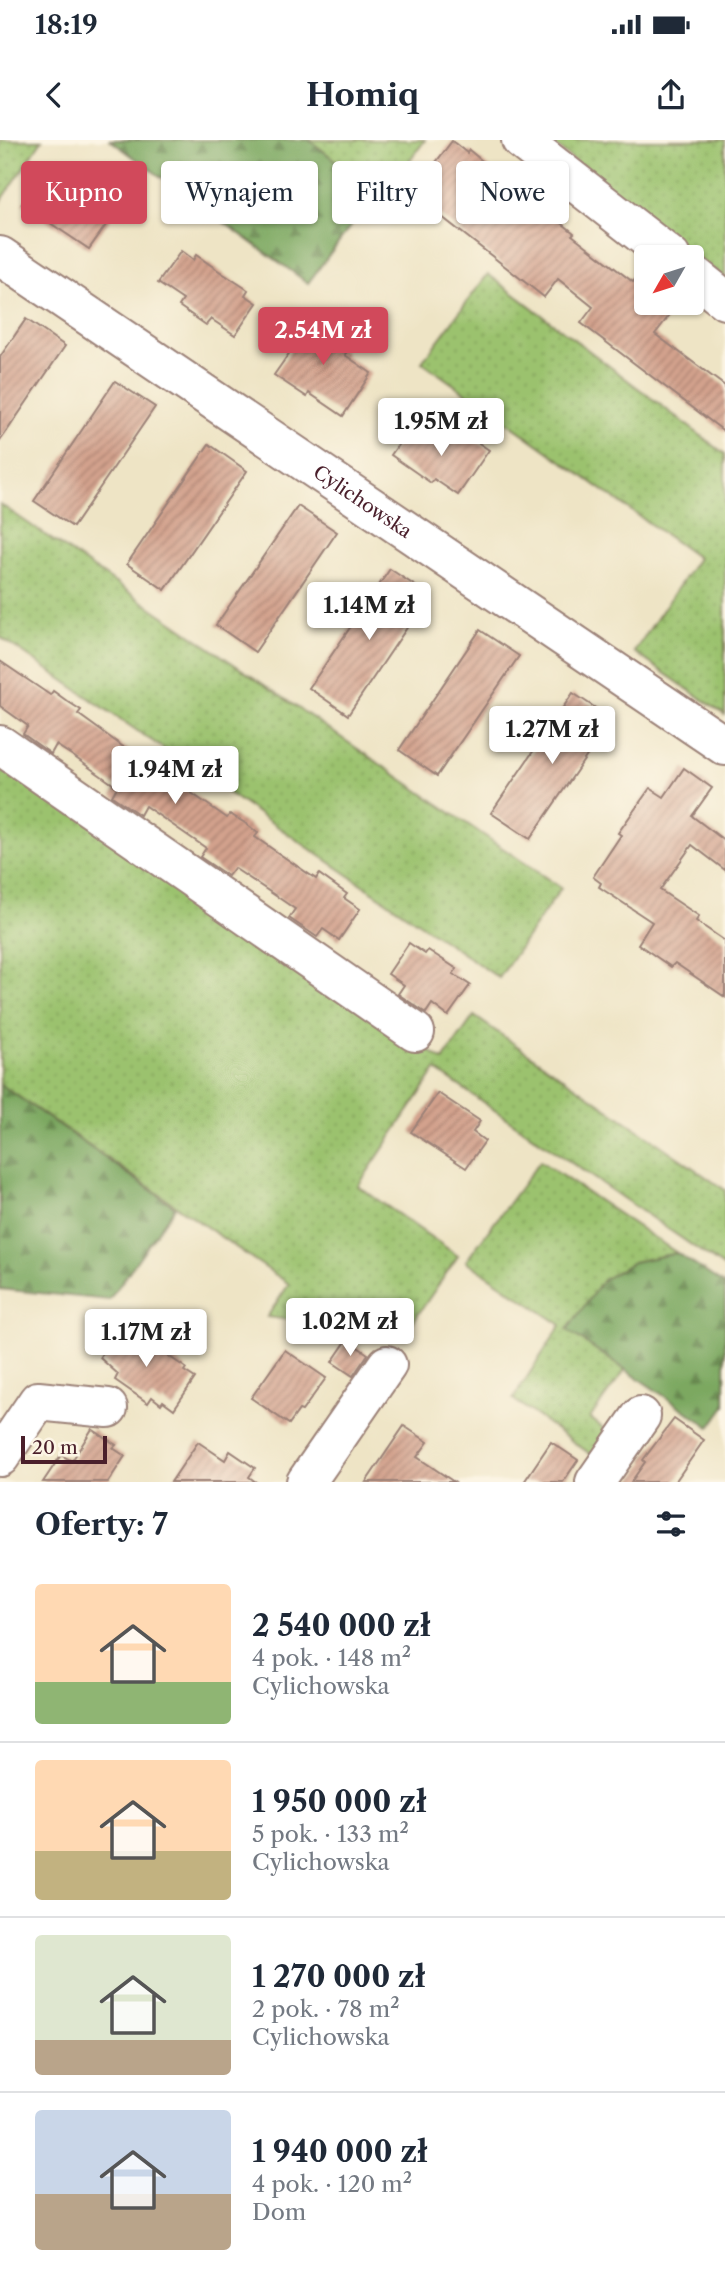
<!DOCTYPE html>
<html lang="pl">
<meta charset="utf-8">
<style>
body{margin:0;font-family:"Libre Caslon Text",serif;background:#f2f2f3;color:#1f2937;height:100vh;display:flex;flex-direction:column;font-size:26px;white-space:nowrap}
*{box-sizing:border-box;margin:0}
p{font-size:23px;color:#747a83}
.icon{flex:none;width:38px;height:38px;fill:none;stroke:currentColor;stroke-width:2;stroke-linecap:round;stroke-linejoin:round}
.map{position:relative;height:1342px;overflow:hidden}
.side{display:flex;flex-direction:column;background:#fff;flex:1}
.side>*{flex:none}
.hud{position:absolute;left:21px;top:21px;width:684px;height:63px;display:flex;gap:14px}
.needle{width:46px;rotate:231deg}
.controls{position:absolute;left:634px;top:105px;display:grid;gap:14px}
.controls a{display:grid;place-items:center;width:70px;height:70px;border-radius:7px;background:#fff;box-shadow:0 2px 5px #0004;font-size:35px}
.scale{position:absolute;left:21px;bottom:18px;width:86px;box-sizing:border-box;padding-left:7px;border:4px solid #4a1f2b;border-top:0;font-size:19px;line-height:24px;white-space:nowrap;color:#4a1f2b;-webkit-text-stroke:5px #fcf5e5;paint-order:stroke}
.price{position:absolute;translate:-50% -60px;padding:0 16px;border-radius:7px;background:#fff;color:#222;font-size:23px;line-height:46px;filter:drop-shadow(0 2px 4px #0008)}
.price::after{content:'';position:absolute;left:50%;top:42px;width:21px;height:16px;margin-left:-10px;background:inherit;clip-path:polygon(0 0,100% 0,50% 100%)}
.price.on{background:#d1495b;color:#fff}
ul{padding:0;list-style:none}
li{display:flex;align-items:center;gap:21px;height:175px;padding:0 35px}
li+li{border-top:2px solid #e0e1e3}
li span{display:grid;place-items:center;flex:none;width:196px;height:140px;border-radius:7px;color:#555}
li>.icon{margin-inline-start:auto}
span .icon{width:84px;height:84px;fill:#fffc;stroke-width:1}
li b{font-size:30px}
h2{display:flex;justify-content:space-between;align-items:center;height:84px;padding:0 35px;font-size:30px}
.chip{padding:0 24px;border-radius:7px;background:#fff;box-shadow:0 2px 5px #0004;font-size:24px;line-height:63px}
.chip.on{background:#d1495b;color:#fff}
.status{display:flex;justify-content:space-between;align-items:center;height:49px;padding:0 35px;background:#fff;direction:ltr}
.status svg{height:19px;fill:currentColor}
header{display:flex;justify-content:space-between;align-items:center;height:91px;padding:0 35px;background:#fff;font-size:32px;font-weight:700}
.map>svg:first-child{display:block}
.grass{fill:url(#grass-dots);stroke:#72704c;stroke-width:2}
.forest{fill:url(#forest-firs);stroke:#636446;stroke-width:2}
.building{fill:url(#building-hatch)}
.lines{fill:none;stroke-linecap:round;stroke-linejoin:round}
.minor-casing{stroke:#9c8278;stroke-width:42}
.minor{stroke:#fff;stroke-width:38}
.labels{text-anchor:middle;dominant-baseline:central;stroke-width:5;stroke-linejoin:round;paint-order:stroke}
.street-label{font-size:19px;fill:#4a1f2b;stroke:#fcf5e5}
</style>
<div class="status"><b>18:19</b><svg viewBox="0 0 49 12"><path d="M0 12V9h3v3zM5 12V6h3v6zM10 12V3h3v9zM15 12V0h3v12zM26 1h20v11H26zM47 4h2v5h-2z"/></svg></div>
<header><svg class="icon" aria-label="back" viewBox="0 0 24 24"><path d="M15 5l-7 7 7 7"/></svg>Homiq<svg class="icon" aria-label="share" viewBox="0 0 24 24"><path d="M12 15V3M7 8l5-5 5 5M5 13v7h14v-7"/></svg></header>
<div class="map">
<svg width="725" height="1342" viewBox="0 0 725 1342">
<defs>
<pattern id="grass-dots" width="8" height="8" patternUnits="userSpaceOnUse" patternTransform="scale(1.75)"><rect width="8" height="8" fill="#9bc26e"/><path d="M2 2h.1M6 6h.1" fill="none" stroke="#87a65f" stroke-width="1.8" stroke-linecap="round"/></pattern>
<pattern id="forest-firs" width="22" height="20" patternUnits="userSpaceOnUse" patternTransform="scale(1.75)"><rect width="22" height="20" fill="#7ca861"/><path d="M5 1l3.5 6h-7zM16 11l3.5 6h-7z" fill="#688850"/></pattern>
<pattern id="building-hatch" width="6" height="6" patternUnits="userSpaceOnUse" patternTransform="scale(1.75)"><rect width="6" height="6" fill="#d3a28d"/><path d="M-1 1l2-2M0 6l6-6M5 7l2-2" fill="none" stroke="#ad8373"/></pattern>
</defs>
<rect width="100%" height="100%" fill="#fcf5e5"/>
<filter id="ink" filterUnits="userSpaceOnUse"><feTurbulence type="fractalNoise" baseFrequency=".0143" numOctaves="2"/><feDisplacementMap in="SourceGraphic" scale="14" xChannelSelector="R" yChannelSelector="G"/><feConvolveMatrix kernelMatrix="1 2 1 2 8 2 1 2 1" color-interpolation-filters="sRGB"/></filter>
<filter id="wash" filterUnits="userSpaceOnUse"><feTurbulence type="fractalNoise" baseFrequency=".00686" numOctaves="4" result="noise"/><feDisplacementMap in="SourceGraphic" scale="28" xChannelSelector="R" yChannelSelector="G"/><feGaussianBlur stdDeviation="1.57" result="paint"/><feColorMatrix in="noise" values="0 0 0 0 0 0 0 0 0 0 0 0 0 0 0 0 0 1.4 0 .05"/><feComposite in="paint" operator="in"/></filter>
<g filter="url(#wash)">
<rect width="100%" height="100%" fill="#eee4c5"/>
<g class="grass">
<path d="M0,0H42L0,63Z"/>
<path d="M309,0H425L383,57Z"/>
<path d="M548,0H725V139Z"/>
<path d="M488,134L725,314V575L634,512L698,418L422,222Z"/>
<path d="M0,364L561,748L499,838L0,497Z"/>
<path d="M0,614L443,920L474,876L725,1050V1128L436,930L358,1046L458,1116L404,1195L267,1177L289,1144L0,944Z"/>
<path d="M540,1021L677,1113L633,1122L567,1189L625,1230L590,1278L611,1294L596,1318L513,1259L561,1185L466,1121Z"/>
</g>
<g class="forest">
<path d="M110,0H309L376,52L308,143Z"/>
<path d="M0,944L175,1067L109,1160L0,1149Z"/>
<path d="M677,1113L725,1145V1266L710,1287L567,1190L603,1140L633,1122Z"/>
</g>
<g id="blocks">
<g class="building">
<path d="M452,1L467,13L469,10L493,30L492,32L548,76L549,73L574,93L572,95L633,142L646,126V163H660L672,172L655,194L725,246V292L581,183L593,167L558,139L544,157L414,55L427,38L425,37Z"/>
<path d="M47,27L115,72L89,109L22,64Z"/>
<path d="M181,111L193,120L196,115L222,133L248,150L245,155L257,163L235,195L211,179L206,185L179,166L183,160L158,143Z"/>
<path d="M316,175L348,198L341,209L346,213L345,215L371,233L343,276L309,253L307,257L274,235Z"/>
<path d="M26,179L65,206L0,301V217Z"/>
<path d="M115,241L155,267L73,387L34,361Z"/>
<path d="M412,285L445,307L458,289L489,310L458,355L434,339L431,343L391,315Z"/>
<path d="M209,304L247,331L165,450L127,424Z"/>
<path d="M298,366L337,392L255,512L216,485Z"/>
<path d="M390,429L429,455L348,575L309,548Z"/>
<path d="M480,490L519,516L437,636L399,610Z"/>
<path d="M0,521L50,555L53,551L67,561L81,570L78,574L122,606L139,616L141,612L170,632L167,636L227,678L230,674L245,683L258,693L255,697L316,739L319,734L347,754L344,758L360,769L339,800L323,789L317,797L289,778L295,769L279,758L234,728L228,736L200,717L206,708L145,666L140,675L112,656L117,647L73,616L56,605L51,614L23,594L28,586L0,566Z"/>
<path d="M573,553L612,579L530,699L491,673Z"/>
<path d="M684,628L712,648L692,676L725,701V730L692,705L660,750L699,776L696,781L725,801V857L675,823L671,827L638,804L652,782L599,747L601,743L593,737L621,695L618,693L650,648L664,657Z"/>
<path d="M409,803L425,814L428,810L457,829L453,834L470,845L448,876L432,864L426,873L398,854L404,845L388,834Z"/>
<path d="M438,953L480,981L473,992L485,1001L466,1028L411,992Z"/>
<path d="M120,1187L132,1195L133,1192L186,1228L184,1231L195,1238L174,1269L163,1261L161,1264L152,1257L148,1263L115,1240L118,1234L100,1218Z"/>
<path d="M347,1200L368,1214L353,1236L332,1222Z"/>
<path d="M285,1210L326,1238L302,1271L299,1270L289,1284L251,1258Z"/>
<path d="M674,1279L704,1300L675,1342H631L645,1322L643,1320Z"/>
<path d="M404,1286L428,1302L417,1317L454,1342H366Z"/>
<path d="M92,1289L116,1305L113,1308L125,1316L108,1342H43L61,1315L72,1321Z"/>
<path d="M198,1302L225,1320L230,1311L255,1328L249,1337L256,1342H171Z"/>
<path d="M551,1302L578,1320L563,1342H524Z"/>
</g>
</g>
</g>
<g filter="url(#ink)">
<use href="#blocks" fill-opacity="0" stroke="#9c8278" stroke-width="2"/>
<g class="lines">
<defs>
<g id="minor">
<path d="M521,0L671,117"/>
<path id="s1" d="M0,116L725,606"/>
<path d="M691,133L725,160"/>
<path d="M0,605L415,892"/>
<path d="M0,1317L38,1261L108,1268"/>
<path d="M306,1342L387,1225"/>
<path d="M595,1342L641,1276"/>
</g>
</defs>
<use href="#minor" class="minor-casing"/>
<use href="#minor" class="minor"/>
</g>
</g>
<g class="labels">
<g class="street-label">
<text stroke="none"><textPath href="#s1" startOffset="438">Cylichowska</textPath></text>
</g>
</g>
</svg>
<div class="controls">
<a><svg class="needle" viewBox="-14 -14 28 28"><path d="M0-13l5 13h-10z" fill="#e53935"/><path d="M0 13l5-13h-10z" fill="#747a83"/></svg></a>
</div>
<div class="scale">20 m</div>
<b class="price on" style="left:323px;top:227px">2.54M zł</b>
<b class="price" style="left:441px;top:318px">1.95M zł</b>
<b class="price" style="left:369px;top:502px">1.14M zł</b>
<b class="price" style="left:552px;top:626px">1.27M zł</b>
<b class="price" style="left:175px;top:666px">1.94M zł</b>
<b class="price" style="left:350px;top:1218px">1.02M zł</b>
<b class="price" style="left:146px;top:1229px">1.17M zł</b>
<div class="hud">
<a class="chip on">Kupno</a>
<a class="chip">Wynajem</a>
<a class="chip">Filtry</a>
<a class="chip">Nowe</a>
</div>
</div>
<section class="side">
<h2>Oferty: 7<svg class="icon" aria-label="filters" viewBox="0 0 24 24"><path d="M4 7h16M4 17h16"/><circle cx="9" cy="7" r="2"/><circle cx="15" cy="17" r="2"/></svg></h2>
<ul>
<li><span style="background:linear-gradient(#ffd9b3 70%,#8fb573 0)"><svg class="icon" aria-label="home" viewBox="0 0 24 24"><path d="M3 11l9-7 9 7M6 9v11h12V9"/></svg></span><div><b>2 540 000 zł</b><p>4 pok. · 148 m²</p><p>Cylichowska</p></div></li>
<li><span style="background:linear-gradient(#ffd9b3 65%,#c2b280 0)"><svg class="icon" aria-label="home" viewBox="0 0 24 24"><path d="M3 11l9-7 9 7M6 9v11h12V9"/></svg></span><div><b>1 950 000 zł</b><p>5 pok. · 133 m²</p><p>Cylichowska</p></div></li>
<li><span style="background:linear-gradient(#dfe7d0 75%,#b9a48a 0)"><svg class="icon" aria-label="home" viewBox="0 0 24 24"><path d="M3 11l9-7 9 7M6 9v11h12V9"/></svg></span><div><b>1 270 000 zł</b><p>2 pok. · 78 m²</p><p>Cylichowska</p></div></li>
<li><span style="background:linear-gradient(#c9d6e8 60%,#b9a48a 0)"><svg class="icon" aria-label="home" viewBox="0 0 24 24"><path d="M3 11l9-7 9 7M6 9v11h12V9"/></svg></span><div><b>1 940 000 zł</b><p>4 pok. · 120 m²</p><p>Dom</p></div></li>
</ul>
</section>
